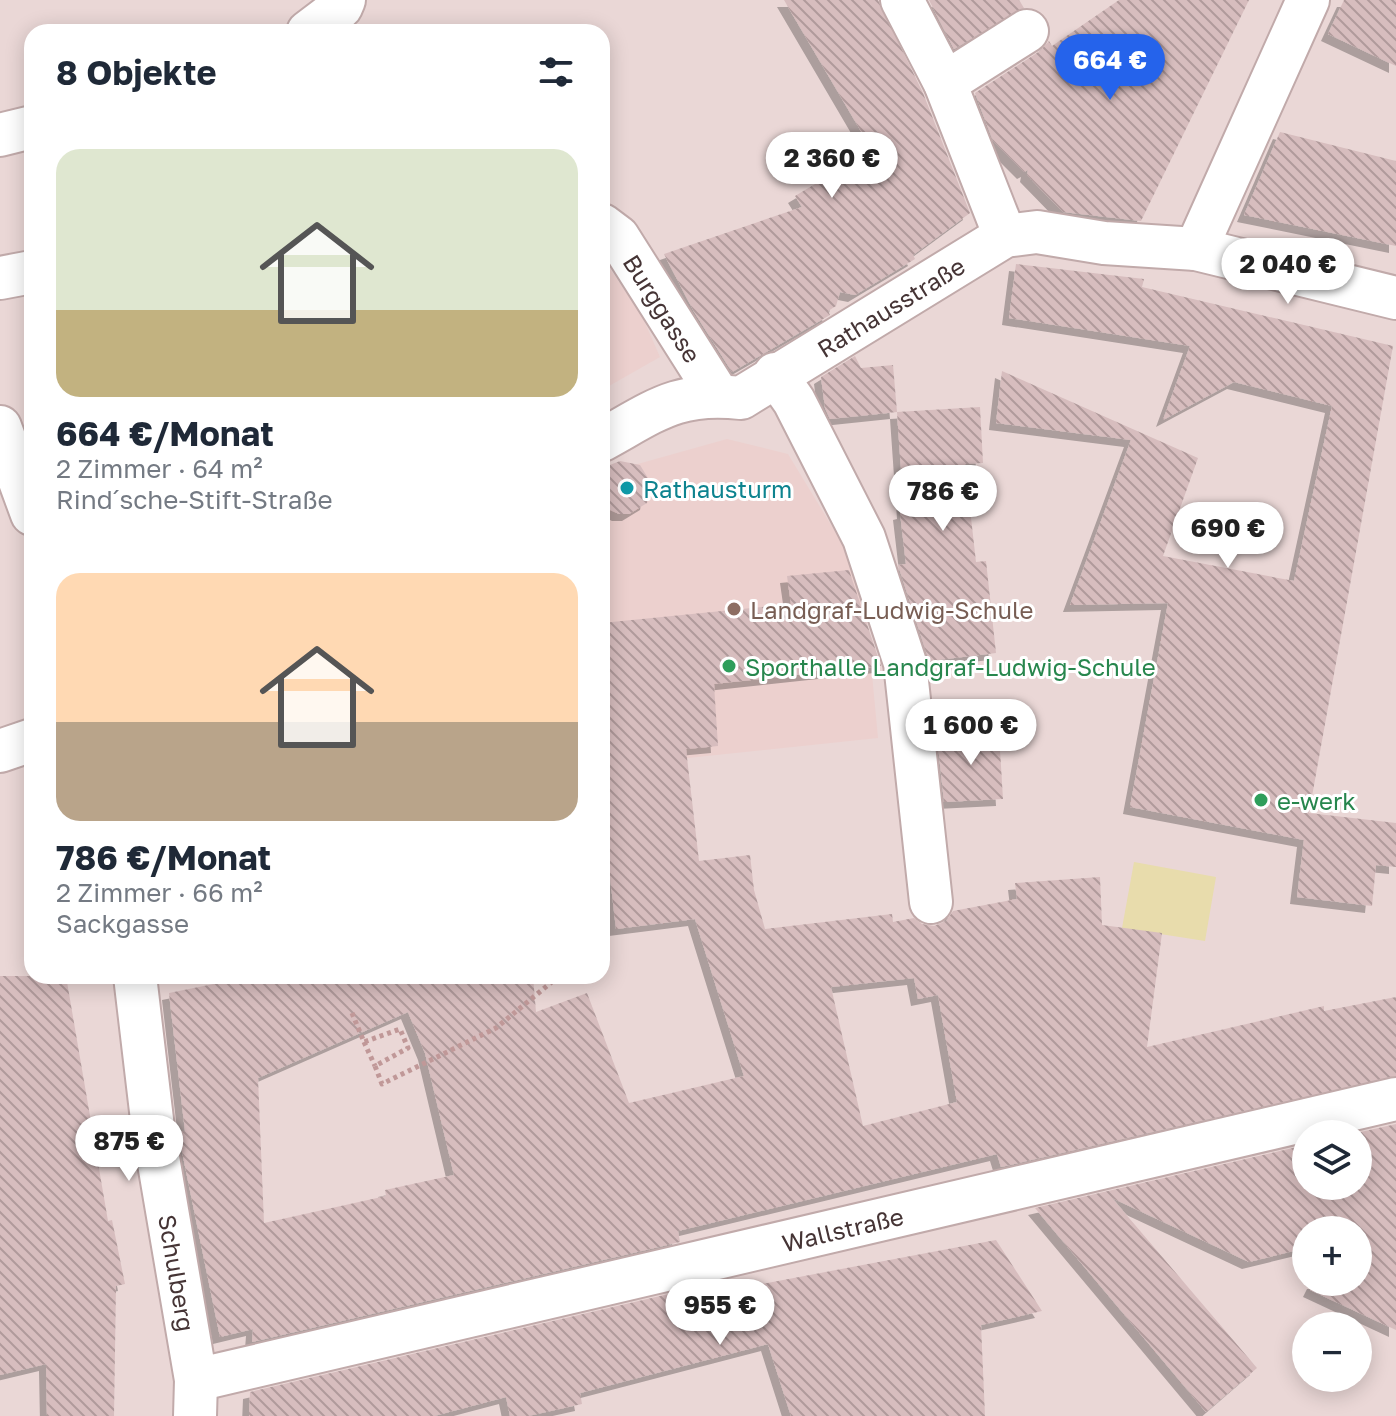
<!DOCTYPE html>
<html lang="de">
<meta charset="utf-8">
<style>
body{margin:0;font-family:"Golos Text",sans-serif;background:#f2f2f3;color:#1f2937;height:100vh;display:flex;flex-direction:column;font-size:30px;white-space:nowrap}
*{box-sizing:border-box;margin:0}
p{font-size:26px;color:#747a83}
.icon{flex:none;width:44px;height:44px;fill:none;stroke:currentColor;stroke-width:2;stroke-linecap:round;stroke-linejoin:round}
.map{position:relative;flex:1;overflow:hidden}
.drawer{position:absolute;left:24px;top:24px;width:586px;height:960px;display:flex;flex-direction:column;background:#fff;border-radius:24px;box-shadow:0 4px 20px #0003}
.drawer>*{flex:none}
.tools{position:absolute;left:1292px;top:1120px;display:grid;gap:16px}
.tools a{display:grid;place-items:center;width:80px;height:80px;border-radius:50%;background:#fff;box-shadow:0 4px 20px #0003;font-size:40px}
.price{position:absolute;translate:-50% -68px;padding:0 18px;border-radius:28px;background:#fff;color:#222;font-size:26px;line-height:52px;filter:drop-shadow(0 2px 4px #0008)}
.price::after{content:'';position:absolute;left:50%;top:48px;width:24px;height:18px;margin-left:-12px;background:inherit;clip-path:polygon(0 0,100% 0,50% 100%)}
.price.on{background:#2563eb;color:#fff}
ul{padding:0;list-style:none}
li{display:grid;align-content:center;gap:16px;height:424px;padding:0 32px}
li span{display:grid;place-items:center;height:248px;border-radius:24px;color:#555}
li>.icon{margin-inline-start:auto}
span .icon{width:144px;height:144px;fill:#fffc;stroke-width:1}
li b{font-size:34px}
h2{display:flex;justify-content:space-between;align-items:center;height:96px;padding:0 32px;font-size:34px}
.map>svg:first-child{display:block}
.residential{fill:#ead7d6;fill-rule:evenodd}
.education{fill:#ecd0ce}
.pitch{fill:#e8dcac}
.building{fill:url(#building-back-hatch);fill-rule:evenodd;filter:url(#shadow)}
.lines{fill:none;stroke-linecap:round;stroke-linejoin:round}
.street-casing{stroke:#c1aaaa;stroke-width:46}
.path{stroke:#c09898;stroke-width:5;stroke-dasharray:4 4;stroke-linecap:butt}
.street{stroke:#fff;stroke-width:42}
.culture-dot{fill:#0f9aa8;stroke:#fff;stroke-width:3}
.education-dot{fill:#8d6e63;stroke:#fff;stroke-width:3}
.leisure-dot{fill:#2e9e5b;stroke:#fff;stroke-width:3}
.labels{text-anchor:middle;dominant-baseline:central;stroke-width:6;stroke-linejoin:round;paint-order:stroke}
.street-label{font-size:24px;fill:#453435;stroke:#fff}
.culture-label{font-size:24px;fill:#0d838f;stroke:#fff;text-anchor:start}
.education-label{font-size:24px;fill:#785e54;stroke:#fff;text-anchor:start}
.leisure-label{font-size:24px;fill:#27864d;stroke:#fff;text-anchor:start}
</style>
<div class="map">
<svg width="1396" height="1416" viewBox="0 0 1396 1416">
<defs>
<pattern id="building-back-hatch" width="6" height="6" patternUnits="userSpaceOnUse" patternTransform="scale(2)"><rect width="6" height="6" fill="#d7bdbe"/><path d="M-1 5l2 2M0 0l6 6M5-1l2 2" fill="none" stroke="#b09a9b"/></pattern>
<filter id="shadow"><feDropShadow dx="-7" dy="7" stdDeviation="0" flood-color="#0004"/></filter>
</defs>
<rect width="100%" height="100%" fill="#f2e5e4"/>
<path class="residential" d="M0,0H1396V1416H0ZM32,32H602V976H32ZM1306,1134H1358V1186H1306ZM1306,1230H1358V1282H1306ZM1306,1326H1358V1378H1306Z"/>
<g class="education">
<path d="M602,257L642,316L660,357L602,390Z"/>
<path d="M727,439L788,454L842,543L864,590L878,738L602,767V474Z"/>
</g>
<path class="pitch" d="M1134,862L1216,877L1205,941L1122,928Z"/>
<g class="building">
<path d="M784,0H878L923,93L970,213L913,255L915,259L855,295L840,292L836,306L828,311L830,315L732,372L693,310L664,254L802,207L795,196L872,150Z"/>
<path d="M929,0H1019L1024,8L954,49Z"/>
<path d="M1119,0H1249L1141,221L1063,212L1027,175L1028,170L1024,172L993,141L975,93L1040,51L1049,41L1052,46Z"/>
<path d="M1344,0H1396V66L1328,34Z"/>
<path d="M1280,132L1396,161V246L1244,215Z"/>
<path d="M1016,264L1144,279L1142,287L1393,346L1309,813L1396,823V867L1376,865L1372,906L1297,897L1304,840L1130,807L1168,603L1070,605L1131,440L996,423L1002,371L1198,458L1163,556L1294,581L1332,406L1234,382L1163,420L1190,346L1009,318Z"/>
<path d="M855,356L861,368L893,365L897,412L830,419L825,408L821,377Z"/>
<path d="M980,407L983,463L965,464L976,562L986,561L996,653L929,661L898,565L906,564L900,513L904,512L897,412Z"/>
<path d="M620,461L640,465L651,483L647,503L629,514H619L602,506V468Z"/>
<path d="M849,570L881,666L714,684L718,746L686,749L699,861L750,855L754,890L765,929L892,914L893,922L914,918L922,924L934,926L946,921L953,911L1017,899L1015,883L1100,877L1102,925L1162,933L1147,1047L1324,1006V1011L1396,997V1076L1001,1167L997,1154L678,1231L680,1242L252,1342L253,1329L220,1337L178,1132L185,1131L169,993L253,976H533L536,1012L587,993L629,1103L744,1076L695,919L616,929L602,807V623L791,604L787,576ZM914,978L918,999L938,995L957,1102L863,1126L831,987ZM408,1012L425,1053L454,1175L385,1190L386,1196L264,1223L258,1078Z"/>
<path d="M999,733L1003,799L944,802L937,736Z"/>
<path d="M0,976H66L108,1221L112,1220L125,1284L116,1286L114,1416H47L46,1364L0,1375Z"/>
<path d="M1396,1124V1330L1310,1290L1314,1282H1358V1230H1306V1248L1249,1262L1112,1198L1257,1368L1206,1412L1035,1208L1306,1145V1186H1358V1134H1352Z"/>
<path d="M996,1240L1042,1311L981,1325L985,1416H791L768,1344L580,1393L582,1404L528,1416H510L506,1397L434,1416H249L250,1392L690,1289L692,1297Z"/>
</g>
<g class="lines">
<defs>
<g id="street">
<path d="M902,0L945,83L1005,236"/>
<path d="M308,32L341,7L344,0"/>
<path d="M945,83L1027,31"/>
<path d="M0,135L32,127"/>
<path id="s1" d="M602,225L618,237L718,395"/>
<path d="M1196,249L1308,0"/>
<path d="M0,278L32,272"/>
<path d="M775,374L794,401L864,538L905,663L931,902"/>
<path d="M0,427L32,514"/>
<path id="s2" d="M602,440C655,411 677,391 741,398L1005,236L1037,232L1104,243L1196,249L1396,298"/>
<path d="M0,751L32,740"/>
<path id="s3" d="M135,976L153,1128L196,1380L195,1416"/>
<path id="s4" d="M196,1380L1396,1099"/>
</g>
</defs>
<use href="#street" class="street-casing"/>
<g class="path">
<path d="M28,370L32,381"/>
<path d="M352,1013L364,1042L400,1029L408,1048L375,1066L382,1084L496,1028L559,976"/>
<path d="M364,1042L375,1066"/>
</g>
<use href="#street" class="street"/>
</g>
<circle class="culture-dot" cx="627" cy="488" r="8"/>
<circle class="education-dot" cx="734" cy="609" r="8"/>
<g class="leisure-dot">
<circle cx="729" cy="666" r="8"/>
<circle cx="1261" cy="800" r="8"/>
</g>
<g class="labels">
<g class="street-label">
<text stroke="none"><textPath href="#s2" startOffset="324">Rathausstraße</textPath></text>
<text stroke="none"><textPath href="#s1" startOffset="104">Burggasse</textPath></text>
<text stroke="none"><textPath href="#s4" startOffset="664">Wallstraße</textPath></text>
<text stroke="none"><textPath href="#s3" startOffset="300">Schulberg</textPath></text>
</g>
<g class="culture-label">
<text x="643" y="488">Rathausturm</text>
</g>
<g class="education-label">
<text x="750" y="609">Landgraf-Ludwig-Schule</text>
</g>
<g class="leisure-label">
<text x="745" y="666">Sporthalle Landgraf-Ludwig-Schule</text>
<text x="1277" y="800">e-werk</text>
</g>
</g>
</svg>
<div class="tools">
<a><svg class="icon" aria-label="layers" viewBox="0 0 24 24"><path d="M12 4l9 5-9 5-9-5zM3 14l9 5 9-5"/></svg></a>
<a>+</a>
<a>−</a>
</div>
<b class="price on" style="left:1110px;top:102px">664 €</b>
<b class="price" style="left:832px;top:200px">2 360 €</b>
<b class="price" style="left:1288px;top:306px">2 040 €</b>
<b class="price" style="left:943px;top:533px">786 €</b>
<b class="price" style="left:1228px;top:570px">690 €</b>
<b class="price" style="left:971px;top:767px">1 600 €</b>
<b class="price" style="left:129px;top:1183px">875 €</b>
<b class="price" style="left:720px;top:1347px">955 €</b>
<section class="drawer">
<h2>8 Objekte<svg class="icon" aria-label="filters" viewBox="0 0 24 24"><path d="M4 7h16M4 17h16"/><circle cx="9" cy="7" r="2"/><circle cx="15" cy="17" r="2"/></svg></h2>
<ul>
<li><span style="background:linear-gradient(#dfe7d0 65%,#c2b280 0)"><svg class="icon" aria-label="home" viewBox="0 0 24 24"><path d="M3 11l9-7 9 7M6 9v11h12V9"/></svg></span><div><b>664 €/Monat</b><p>2 Zimmer · 64 m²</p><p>Rind´sche-Stift-Straße</p></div></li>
<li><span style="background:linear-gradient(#ffd9b3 60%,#b9a48a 0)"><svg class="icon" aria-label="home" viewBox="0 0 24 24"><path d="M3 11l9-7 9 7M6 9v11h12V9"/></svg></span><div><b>786 €/Monat</b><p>2 Zimmer · 66 m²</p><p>Sackgasse</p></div></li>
</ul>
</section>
</div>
